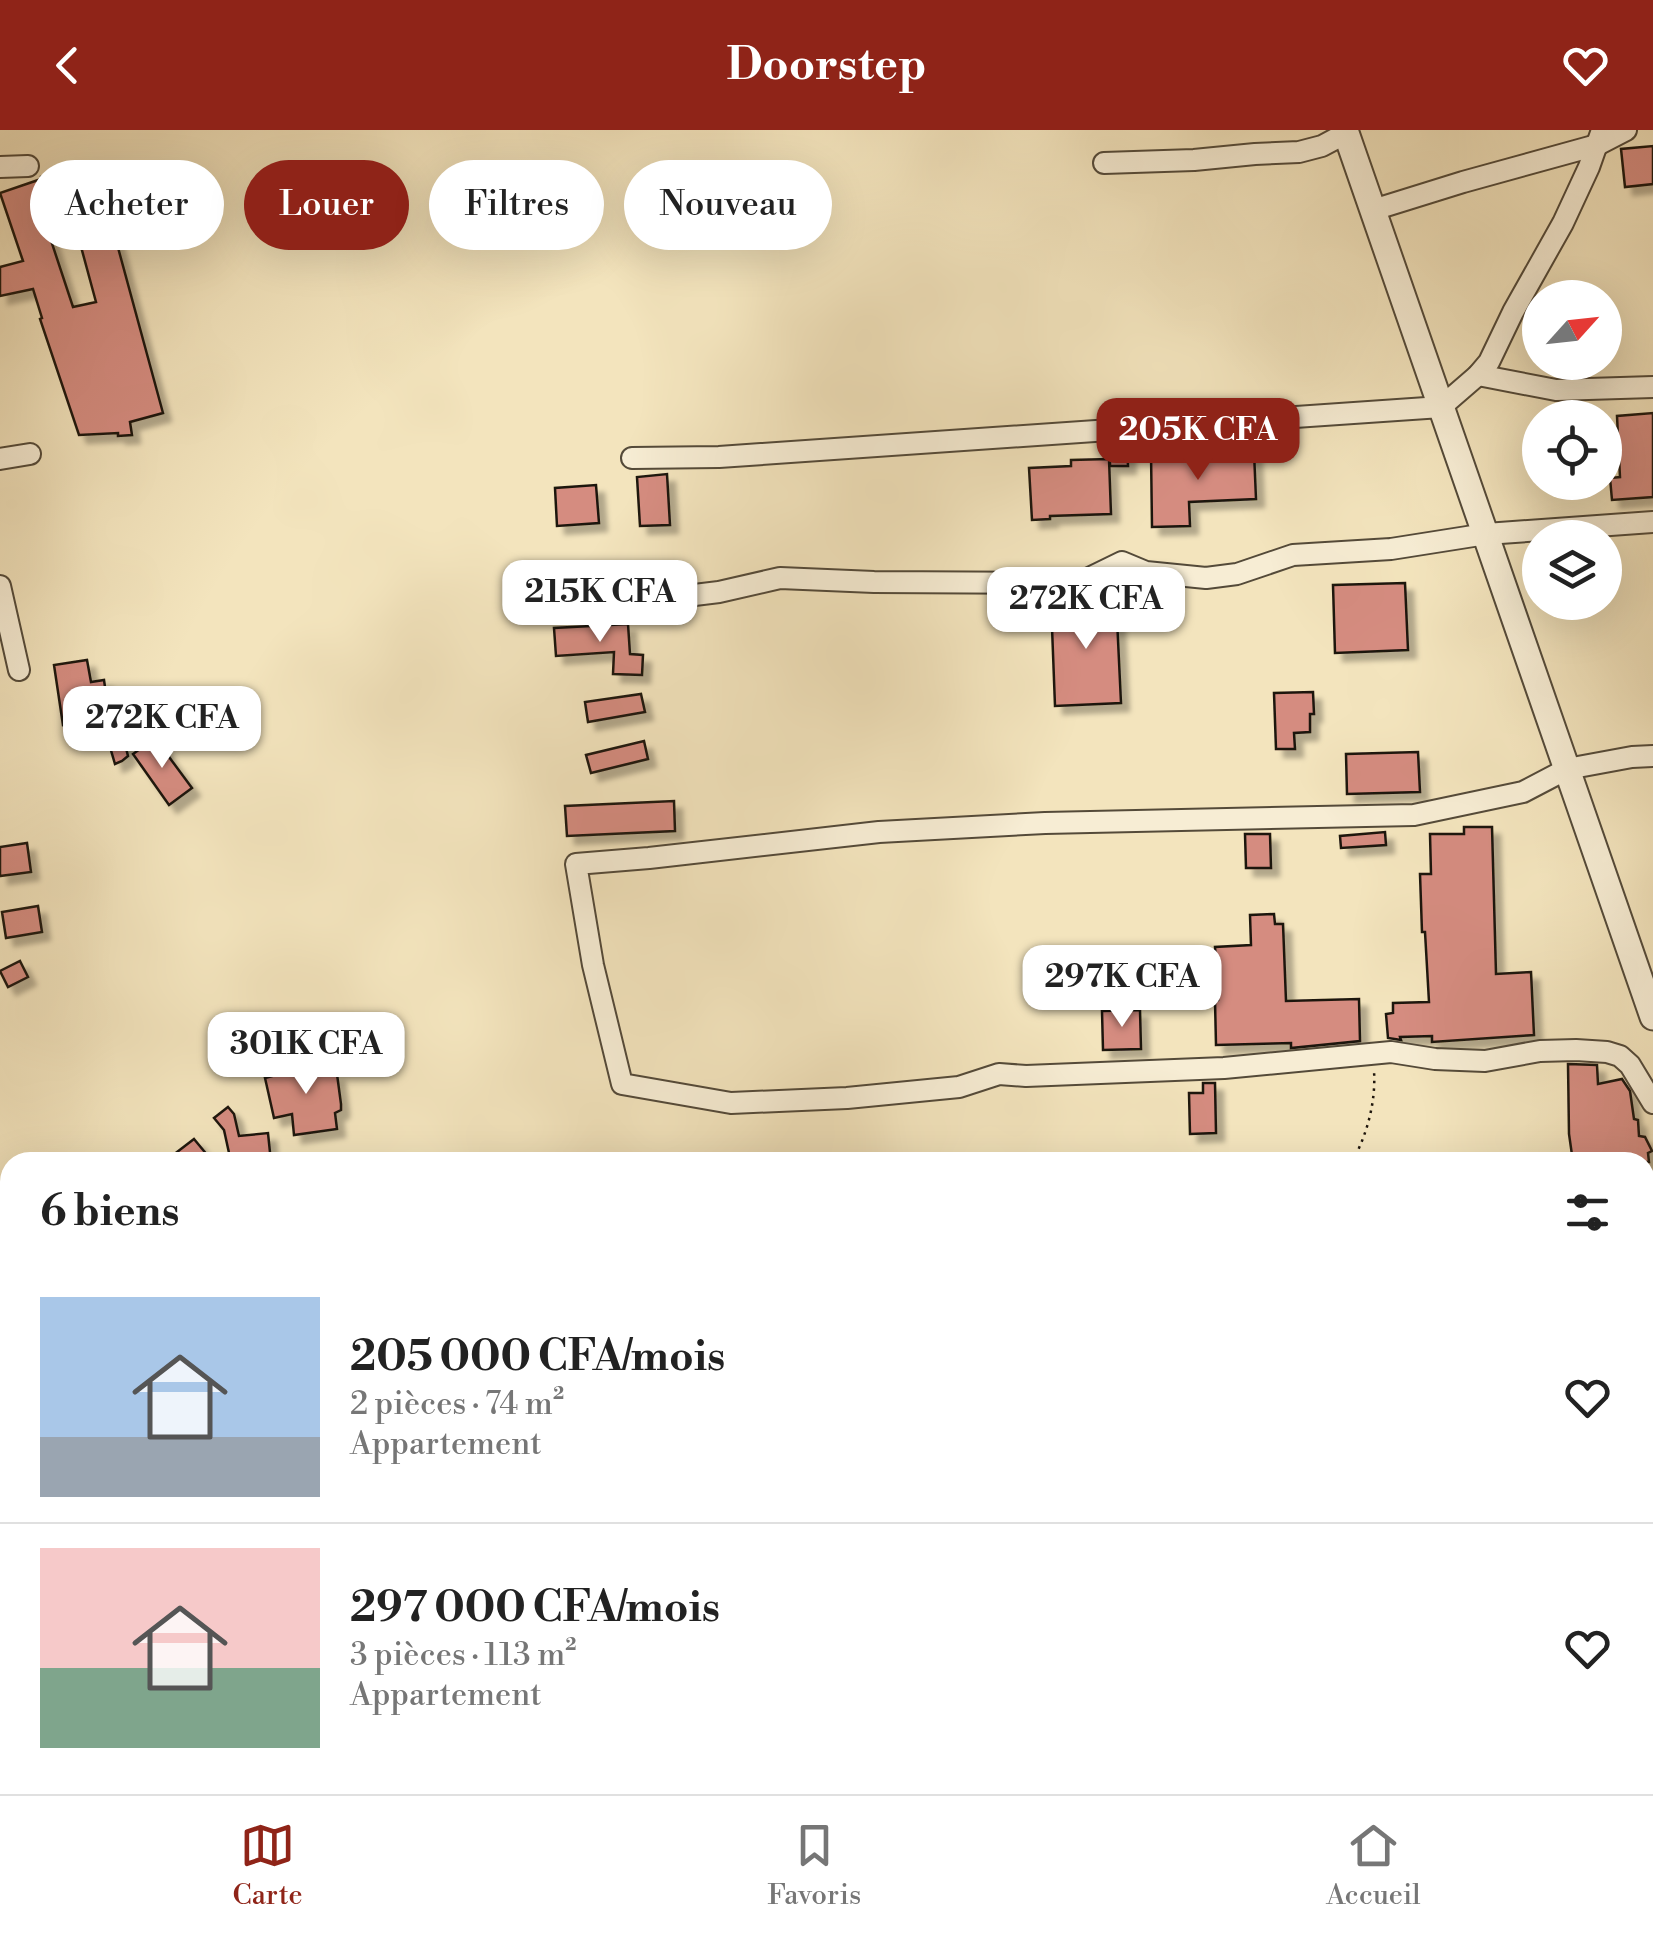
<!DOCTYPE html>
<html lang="fr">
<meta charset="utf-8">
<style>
body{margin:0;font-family:"Libre Bodoni",serif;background:#f2f2f2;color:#222;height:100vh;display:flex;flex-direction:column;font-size:38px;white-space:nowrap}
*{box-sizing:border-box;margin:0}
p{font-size:32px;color:#767676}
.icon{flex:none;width:55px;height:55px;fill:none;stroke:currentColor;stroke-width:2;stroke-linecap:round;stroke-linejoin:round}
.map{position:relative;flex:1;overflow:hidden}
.panel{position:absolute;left:0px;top:1022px;width:1655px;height:642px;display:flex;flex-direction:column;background:#fff;border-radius:30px 30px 0 0;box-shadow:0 10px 40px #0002}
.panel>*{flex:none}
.top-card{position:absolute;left:30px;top:30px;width:1000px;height:90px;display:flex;gap:20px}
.needle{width:65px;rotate:63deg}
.controls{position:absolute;left:1522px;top:150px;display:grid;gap:20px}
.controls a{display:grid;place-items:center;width:100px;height:100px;border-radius:50%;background:#fff;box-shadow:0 10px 40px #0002;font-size:50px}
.price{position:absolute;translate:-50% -85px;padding:0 22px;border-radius:20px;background:#fff;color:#222;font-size:32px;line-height:65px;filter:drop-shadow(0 2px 5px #0008)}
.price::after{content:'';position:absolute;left:50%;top:60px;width:30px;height:22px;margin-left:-15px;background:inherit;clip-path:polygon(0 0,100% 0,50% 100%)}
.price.current{background:#8f2418;color:#fff}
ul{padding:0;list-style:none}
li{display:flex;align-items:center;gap:30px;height:250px;padding:0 40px}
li+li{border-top:2px solid #e0e0e0}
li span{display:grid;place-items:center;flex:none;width:280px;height:200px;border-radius:0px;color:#555}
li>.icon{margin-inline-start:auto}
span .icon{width:120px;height:120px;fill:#fffc;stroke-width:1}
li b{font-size:42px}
h2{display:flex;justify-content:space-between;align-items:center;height:120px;padding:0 40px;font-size:42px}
.chip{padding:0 35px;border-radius:45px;background:#fff;box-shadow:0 10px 40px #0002;font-size:35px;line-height:90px}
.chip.current{background:#8f2418;color:#fff}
header{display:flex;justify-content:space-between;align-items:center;height:130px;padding:0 40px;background:#8f2418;color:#fff;font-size:45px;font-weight:700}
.tab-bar{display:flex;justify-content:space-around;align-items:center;height:140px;border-top:2px solid #e0e0e0;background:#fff;font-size:28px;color:#767676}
.tab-bar a{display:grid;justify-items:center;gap:5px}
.tab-bar .current{color:#8f2418}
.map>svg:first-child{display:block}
.building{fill:#d58c80;stroke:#1f160d;stroke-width:2.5;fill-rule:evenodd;filter:url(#shadow)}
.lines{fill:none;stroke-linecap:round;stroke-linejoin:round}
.minor-casing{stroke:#544a39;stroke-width:24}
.tertiary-casing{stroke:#544a39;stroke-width:29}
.path{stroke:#1f160d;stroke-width:2.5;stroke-dasharray:2.5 5;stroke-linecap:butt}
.minor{stroke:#f7edd4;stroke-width:20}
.tertiary{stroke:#f7edd4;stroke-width:25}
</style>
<header><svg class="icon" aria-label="back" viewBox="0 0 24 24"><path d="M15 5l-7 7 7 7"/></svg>Doorstep<svg class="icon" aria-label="heart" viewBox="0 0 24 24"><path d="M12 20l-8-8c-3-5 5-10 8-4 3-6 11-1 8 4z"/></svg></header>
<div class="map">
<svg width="1653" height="1664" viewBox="0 0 1653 1664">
<defs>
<filter id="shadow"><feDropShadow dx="8" dy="8" stdDeviation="2.5" flood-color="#0004"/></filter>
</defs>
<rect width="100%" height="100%" fill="#f3e4bd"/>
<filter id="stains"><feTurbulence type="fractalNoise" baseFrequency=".002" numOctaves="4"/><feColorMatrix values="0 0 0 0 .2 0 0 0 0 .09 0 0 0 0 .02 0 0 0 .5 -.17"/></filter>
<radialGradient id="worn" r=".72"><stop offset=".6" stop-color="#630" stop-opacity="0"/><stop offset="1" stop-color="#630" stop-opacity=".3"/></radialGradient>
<g class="building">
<path d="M1653,16V54L1625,57L1621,19Z"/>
<path d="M98,44L163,283L130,292L132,305L118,306V303L79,305L40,189L42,188L33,159L0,166V137L23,131L0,63L41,49V47L64,45V53ZM65,65H67L96,172L73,177L37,68Z"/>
<path d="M1653,283V367L1612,370L1610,348L1620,347L1617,286Z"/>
<path d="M1110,315H1127L1128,336H1110Z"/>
<path d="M1151,322H1182V325L1254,322L1256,369L1189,372L1190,396L1152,397Z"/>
<path d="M1109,329L1111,384L1050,386V389L1032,390L1029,338L1071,336V330Z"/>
<path d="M667,344L670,395L640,396L637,347Z"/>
<path d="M596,355L599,393L557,396L555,358Z"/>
<path d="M1405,453L1408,520L1335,523L1333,455Z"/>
<path d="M1116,468L1121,573L1055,576L1051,471Z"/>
<path d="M628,494L630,524L643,525L642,545L613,544L614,522L556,526L554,498Z"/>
<path d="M87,530L91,552L104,550L106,564L117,563L120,586L118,587L128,626L122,631L115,634L102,590L63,595L54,535Z"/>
<path d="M1313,562L1314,584H1310V602L1294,603L1295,619H1276L1274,563Z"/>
<path d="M641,564L645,582L588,592L585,572Z"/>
<path d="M155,608L192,658L169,675L133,624Z"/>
<path d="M644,611L648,629L591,643L586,625Z"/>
<path d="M1418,622L1420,662L1347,664L1346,624Z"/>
<path d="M674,671L675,701L567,706L565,676Z"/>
<path d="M1464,697H1492L1496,844L1531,842L1534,905L1432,912V906L1400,907L1401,910L1388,908L1386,884L1393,883V873L1429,872L1425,802H1422L1420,744H1431L1430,704H1464Z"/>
<path d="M1385,702L1386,715L1341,718L1340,706Z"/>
<path d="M1245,704H1270L1271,738H1246Z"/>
<path d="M27,713L31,742L0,746V717Z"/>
<path d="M38,776L42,802L6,808L2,782Z"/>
<path d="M1274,784L1275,794H1283L1286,871L1359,869L1360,911L1291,918V913L1216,915L1215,871L1218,870L1217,845L1215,817L1251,815L1250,785Z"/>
<path d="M1143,820V835L1105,836L1104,821Z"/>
<path d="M20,831L28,847L8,857L0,841Z"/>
<path d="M1140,880L1141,919L1103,920L1102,881Z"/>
<path d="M323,928L325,945L337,944L341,974V980L335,983L337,999L294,1005L292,984L274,988L265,948L294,940V937L308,935L307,930Z"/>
<path d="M1568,934L1597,935L1598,954L1622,949L1630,961L1634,989L1638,990L1639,1006L1645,1007L1652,1021L1648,1023L1649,1032H1573L1569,1004Z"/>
<path d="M1203,953H1215L1216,1003L1190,1004L1189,963H1203Z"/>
<path d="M228,977L234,984L239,1006L268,1003L271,1032H231L224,1000L214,988Z"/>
<path d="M194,1009L213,1032H164Z"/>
</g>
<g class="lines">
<defs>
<g id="minor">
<path d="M1104,33L1194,30L1255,24L1299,22L1322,16L1339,7L1344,0"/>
<path d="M0,37L28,36"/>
<path d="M1373,80L1463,52L1597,15L1626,0"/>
<path d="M1478,245L1556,260L1653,257"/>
<path d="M632,328L719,327L1441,277L1478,245L1489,232L1513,182L1563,93L1589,37L1602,0"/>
<path d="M0,329L30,324"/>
<path d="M0,456L19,540"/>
<path d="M637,472L719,462L780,448L874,452L1079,453L1122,432L1146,442L1206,448L1237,444L1293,425L1391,419L1486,404L1653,392"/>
<path d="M1653,626L1632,627L1567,639L1523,662L1414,685L1045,693L879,702L649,728L576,734L593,835L622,954L731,973L847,968L959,957L999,944L1026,946L1224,938L1391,922L1435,929L1485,931L1540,921L1576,920L1607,922L1620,926L1630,935L1653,973"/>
<path d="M1645,1154L1653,1153"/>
<path d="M1645,1413H1653"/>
<path d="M329,1664C350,1660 377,1649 395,1664"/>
</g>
<path id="tertiary" d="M1345,0L1653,887"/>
</defs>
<use href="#minor" class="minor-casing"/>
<use href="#tertiary" class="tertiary-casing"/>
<path class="path" d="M1352,1032C1367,1005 1376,972 1374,941"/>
<use href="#minor" class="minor"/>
<use href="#tertiary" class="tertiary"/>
</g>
<rect width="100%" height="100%" filter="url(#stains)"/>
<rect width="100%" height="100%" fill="url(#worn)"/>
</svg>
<div class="controls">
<a><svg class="needle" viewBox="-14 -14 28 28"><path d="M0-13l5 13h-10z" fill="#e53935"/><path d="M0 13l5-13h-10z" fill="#767676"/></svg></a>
<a><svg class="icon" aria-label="locate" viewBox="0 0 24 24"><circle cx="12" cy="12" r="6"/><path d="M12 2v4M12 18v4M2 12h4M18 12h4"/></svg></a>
<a><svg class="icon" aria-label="layers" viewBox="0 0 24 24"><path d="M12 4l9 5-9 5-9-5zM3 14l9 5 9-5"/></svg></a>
</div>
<b class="price current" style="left:1198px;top:353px">205K CFA</b>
<b class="price" style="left:600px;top:515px">215K CFA</b>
<b class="price" style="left:1086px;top:522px">272K CFA</b>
<b class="price" style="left:162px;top:641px">272K CFA</b>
<b class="price" style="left:1122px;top:900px">297K CFA</b>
<b class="price" style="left:306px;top:967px">301K CFA</b>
<div class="top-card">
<a class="chip">Acheter</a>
<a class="chip current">Louer</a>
<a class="chip">Filtres</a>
<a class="chip">Nouveau</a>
</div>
<section class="panel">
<h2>6 biens<svg class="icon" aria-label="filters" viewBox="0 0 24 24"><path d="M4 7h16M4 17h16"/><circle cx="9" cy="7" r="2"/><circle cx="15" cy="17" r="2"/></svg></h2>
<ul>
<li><span style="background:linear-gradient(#a9c7e8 70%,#9aa5b1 0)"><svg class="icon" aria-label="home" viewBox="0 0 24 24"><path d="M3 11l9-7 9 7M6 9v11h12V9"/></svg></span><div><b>205 000 CFA/mois</b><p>2 pièces · 74 m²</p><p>Appartement</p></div><svg class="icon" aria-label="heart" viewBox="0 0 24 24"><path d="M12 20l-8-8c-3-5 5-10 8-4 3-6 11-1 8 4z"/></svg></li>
<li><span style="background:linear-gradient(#f6c9c9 60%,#7fa58c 0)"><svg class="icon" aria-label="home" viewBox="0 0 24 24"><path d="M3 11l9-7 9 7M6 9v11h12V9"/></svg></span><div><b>297 000 CFA/mois</b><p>3 pièces · 113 m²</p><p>Appartement</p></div><svg class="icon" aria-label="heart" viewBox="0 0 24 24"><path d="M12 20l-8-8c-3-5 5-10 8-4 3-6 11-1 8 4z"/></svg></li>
</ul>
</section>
</div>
<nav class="tab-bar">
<a class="current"><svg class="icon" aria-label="map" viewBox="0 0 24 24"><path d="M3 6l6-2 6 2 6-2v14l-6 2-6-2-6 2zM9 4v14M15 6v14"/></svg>Carte</a>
<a><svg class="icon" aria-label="saved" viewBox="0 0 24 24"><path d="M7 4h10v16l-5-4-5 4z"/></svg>Favoris</a>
<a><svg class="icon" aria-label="home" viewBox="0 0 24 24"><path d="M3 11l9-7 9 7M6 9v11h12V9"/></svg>Accueil</a>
</nav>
